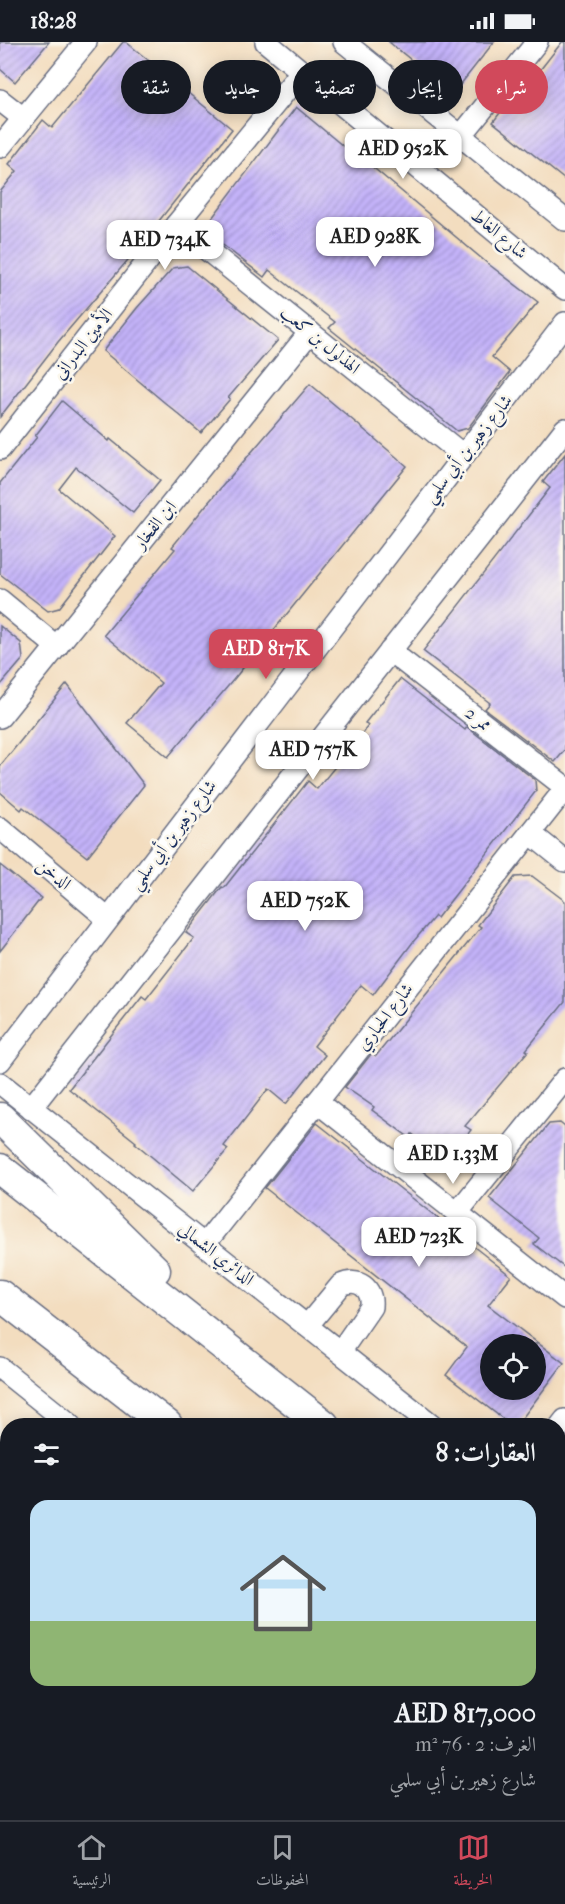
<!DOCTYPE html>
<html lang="ar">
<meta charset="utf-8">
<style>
body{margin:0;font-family:"IM FELL French Canon",Amiri,serif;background:#242831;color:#f1f3f6;direction:rtl;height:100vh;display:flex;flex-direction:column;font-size:22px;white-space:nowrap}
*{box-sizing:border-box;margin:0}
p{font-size:20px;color:#9ea1a6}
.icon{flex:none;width:33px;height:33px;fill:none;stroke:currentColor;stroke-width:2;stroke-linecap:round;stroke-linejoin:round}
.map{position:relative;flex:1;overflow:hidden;direction:ltr}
.details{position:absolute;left:0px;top:1376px;width:566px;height:404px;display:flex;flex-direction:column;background:#171b24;border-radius:24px 24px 0 0;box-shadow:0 3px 15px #0003;direction:rtl}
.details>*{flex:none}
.top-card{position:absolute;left:18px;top:18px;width:530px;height:54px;direction:rtl;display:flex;gap:12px}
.tools{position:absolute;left:480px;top:1292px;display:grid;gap:12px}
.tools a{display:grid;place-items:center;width:66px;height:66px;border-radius:50%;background:#171b24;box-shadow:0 3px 15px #0003;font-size:30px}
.price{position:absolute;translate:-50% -51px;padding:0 14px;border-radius:12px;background:#fff;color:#222;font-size:20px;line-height:39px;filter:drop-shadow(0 2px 3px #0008)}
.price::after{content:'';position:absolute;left:50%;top:36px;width:18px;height:14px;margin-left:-9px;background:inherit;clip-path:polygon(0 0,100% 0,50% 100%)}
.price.active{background:#d1495b;color:#fff}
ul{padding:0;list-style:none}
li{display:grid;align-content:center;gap:12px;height:318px;padding:0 30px}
li span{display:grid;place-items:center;height:186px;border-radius:18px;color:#555}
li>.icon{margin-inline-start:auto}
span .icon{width:108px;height:108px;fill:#fffc;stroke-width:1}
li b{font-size:26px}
h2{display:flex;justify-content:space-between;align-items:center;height:72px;padding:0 30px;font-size:26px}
.chip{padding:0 21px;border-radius:27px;background:#171b24;box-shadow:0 3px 15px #0003;font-size:21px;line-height:54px}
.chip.active{background:#d1495b;color:#fff}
.status{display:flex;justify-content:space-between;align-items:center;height:42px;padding:0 30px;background:#171b24;direction:ltr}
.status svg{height:16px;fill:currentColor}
.tab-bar{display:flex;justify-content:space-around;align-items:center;height:84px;border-top:2px solid #363941;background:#171b24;font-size:16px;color:#9ea1a6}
.tab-bar a{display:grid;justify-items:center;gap:3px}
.tab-bar .active{color:#d1495b}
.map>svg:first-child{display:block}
.building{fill:url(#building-hatch);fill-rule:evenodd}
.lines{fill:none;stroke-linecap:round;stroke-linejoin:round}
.minor-casing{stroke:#676c80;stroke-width:24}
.highway-casing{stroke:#676c80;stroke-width:33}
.minor{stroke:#fff;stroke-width:21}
.highway{stroke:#fff;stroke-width:30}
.labels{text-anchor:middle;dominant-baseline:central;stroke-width:5;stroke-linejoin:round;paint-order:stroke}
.street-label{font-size:18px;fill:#1b2f5e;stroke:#fbf7ec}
</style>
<div class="status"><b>18:28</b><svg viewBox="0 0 49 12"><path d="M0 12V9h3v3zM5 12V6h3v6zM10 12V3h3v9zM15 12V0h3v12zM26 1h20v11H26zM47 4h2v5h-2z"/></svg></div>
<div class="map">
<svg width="565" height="1778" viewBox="0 0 565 1778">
<defs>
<pattern id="building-hatch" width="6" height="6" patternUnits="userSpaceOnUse" patternTransform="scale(1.5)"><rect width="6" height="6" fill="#c4b3f9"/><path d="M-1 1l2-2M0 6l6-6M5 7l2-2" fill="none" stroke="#9e92cd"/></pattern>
</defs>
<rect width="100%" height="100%" fill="#fbf7ec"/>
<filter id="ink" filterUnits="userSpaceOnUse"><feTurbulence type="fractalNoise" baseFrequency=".0167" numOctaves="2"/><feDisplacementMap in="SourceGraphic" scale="12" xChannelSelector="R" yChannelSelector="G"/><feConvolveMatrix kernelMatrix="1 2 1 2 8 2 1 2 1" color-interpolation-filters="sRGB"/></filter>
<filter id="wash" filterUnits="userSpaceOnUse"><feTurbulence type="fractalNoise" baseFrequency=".008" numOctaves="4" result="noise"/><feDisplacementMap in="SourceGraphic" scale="24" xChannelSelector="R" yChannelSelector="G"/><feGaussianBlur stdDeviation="1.35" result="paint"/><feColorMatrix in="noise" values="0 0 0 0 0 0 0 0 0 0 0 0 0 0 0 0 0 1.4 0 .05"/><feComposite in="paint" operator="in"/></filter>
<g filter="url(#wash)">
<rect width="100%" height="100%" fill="#f3ddbf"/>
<g id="blocks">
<g class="building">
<path d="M0,0H49L15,40L0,27Z"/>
<path d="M123,0H126L232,87L127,219L58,300L0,375V150L17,129L9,122L43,78L52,86Z"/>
<path d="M389,0H494L453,52Z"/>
<path d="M562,0H565V138L493,80L528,34L533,37Z"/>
<path d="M296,65L355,114L357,112L487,221L538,260L492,315L510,330L468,386L457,389L329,286L335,280L269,228L264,235L210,193L209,180Z"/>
<path d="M187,224L278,298L228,356L230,357L201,391L103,309L137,266L173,226Z"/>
<path d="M310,342L407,424L234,637L168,715L127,681L161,641L104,593L175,507L172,505L207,462Z"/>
<path d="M62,359L109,399L110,397L160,438L133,471L76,425L59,447L115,494L59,566L48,569L0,532V441L37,395L35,394Z"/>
<path d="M565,412V708L555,720L485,667L490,661L423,609L550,446L543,440Z"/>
<path d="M0,584L21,601L23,617L0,644Z"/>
<path d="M400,637L465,688L467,685L535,738L536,749L437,876L435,874L413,900L373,953L361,943L314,1004L325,1013L286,1062L268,1047L224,1104L228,1107L193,1149L135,1101L136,1100L69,1047L142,954L146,957L194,896L186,891L222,845L224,846L308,739L317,747L368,684L365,681Z"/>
<path d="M67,642L144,743L87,815L23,765L21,768L0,750V724Z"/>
<path d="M0,823L41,856L0,909Z"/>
<path d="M532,834L565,859V960L526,1008L528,1009L465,1084L471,1088L446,1119L412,1092L410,1096L372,1068L374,1065L345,1045L372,1011L376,1014L481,885L478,883L515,835Z"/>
<path d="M317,1081L511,1234L488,1263L564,1321L517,1383H511L446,1333L467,1305L265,1146ZM490,1302H536V1347H490Z"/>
<path d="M560,1081L565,1085V1226L534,1202L539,1196L489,1156L549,1082Z"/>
</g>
</g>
</g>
<g filter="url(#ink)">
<use href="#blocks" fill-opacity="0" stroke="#676c80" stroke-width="1.5"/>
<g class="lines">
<defs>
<g id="minor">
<path d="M266,0L565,247"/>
<path d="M344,0L565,178"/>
<path d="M0,58L23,76"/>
<path d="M461,94L537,0"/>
<path d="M0,105L86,0"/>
<path d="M176,183L463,413"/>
<path d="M0,407L176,183L302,29"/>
<path d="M0,558L57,605"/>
<path d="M390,609L565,745"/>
<path d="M0,675L310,290"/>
<path d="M0,786L108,877"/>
<path d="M530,791L565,819"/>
<path d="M0,1019L565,281"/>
<path d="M0,1041L432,1383"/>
<path d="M317,1060L565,1256"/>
<path d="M31,1066L565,387"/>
<path d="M457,1171L565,1037"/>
<path d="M204,1203L565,747"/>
<path d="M307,1284L341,1243C358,1235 373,1246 371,1265L340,1310"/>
<path d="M0,1326L71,1383"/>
<path d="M558,1387L565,1378"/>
<path d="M558,1482L565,1488"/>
<path d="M0,1546L8,1536"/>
<path d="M558,1764L565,1770"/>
<path d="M203,1772L211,1778"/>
<path d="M506,1772V1778"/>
<path d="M155,1778L160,1772"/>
</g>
<g id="highway">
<path d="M0,1076L155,1228"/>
<path d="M0,1127L324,1383"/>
<path d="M0,1253L167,1383"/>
<path d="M558,1569L565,1574"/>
<path d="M558,1688L565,1693"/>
</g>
</defs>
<use href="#minor" class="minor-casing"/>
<use href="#highway" class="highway-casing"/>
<use href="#minor" class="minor"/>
<use href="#highway" class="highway"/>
</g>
</g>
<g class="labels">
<g class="street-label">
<text transform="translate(499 192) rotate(40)">شارع الغاط</text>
<text transform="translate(320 298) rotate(39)">الهذلول بن كعب</text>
<text transform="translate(83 302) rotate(-52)">الأمين البدراني</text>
<text transform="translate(468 407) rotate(-52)">شارع زهير بن أبي سلمي</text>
<text transform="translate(155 483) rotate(-51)">ابن الفخار</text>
<text transform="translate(478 677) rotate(38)">ممر 2</text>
<text transform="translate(173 793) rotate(-53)">شارع زهير بن أبي سلمي</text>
<text transform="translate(54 832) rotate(40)">الدخن</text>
<text transform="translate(385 975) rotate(-52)">شارع الحباري</text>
<text transform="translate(216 1212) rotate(38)">الدائري الشمالي</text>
</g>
</g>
</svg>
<div class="tools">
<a><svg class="icon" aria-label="locate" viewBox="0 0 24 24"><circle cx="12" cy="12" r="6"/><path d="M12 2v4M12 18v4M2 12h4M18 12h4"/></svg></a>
</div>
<b class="price" style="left:403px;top:138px">AED 952K</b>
<b class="price" style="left:375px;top:226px">AED 928K</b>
<b class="price" style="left:165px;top:229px">AED 734K</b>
<b class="price active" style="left:266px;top:638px">AED 817K</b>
<b class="price" style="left:313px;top:739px">AED 757K</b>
<b class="price" style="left:305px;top:890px">AED 752K</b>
<b class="price" style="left:453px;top:1143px">AED 1.33M</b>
<b class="price" style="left:419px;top:1226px">AED 723K</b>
<div class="top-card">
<a class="chip active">شراء</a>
<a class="chip">إيجار</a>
<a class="chip">تصفية</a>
<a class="chip">جديد</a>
<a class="chip">شقة</a>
</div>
<section class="details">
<h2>العقارات: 8<svg class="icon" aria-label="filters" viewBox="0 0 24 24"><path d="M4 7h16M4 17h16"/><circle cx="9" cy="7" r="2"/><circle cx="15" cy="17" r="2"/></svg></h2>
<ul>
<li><span style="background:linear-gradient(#bfe0f5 65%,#8fb573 0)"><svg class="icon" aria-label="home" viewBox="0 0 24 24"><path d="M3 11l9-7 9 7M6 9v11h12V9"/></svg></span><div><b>AED 817,000</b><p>الغرف: 2 · 76 m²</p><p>شارع زهير بن أبي سلمي</p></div></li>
</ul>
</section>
</div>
<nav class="tab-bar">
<a class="active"><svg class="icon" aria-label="map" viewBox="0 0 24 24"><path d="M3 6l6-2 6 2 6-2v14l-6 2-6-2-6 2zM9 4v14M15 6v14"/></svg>الخريطة</a>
<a><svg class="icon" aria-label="saved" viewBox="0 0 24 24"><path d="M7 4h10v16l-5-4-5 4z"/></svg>المحفوظات</a>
<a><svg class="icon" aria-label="home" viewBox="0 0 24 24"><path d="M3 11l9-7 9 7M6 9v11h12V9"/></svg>الرئيسية</a>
</nav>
